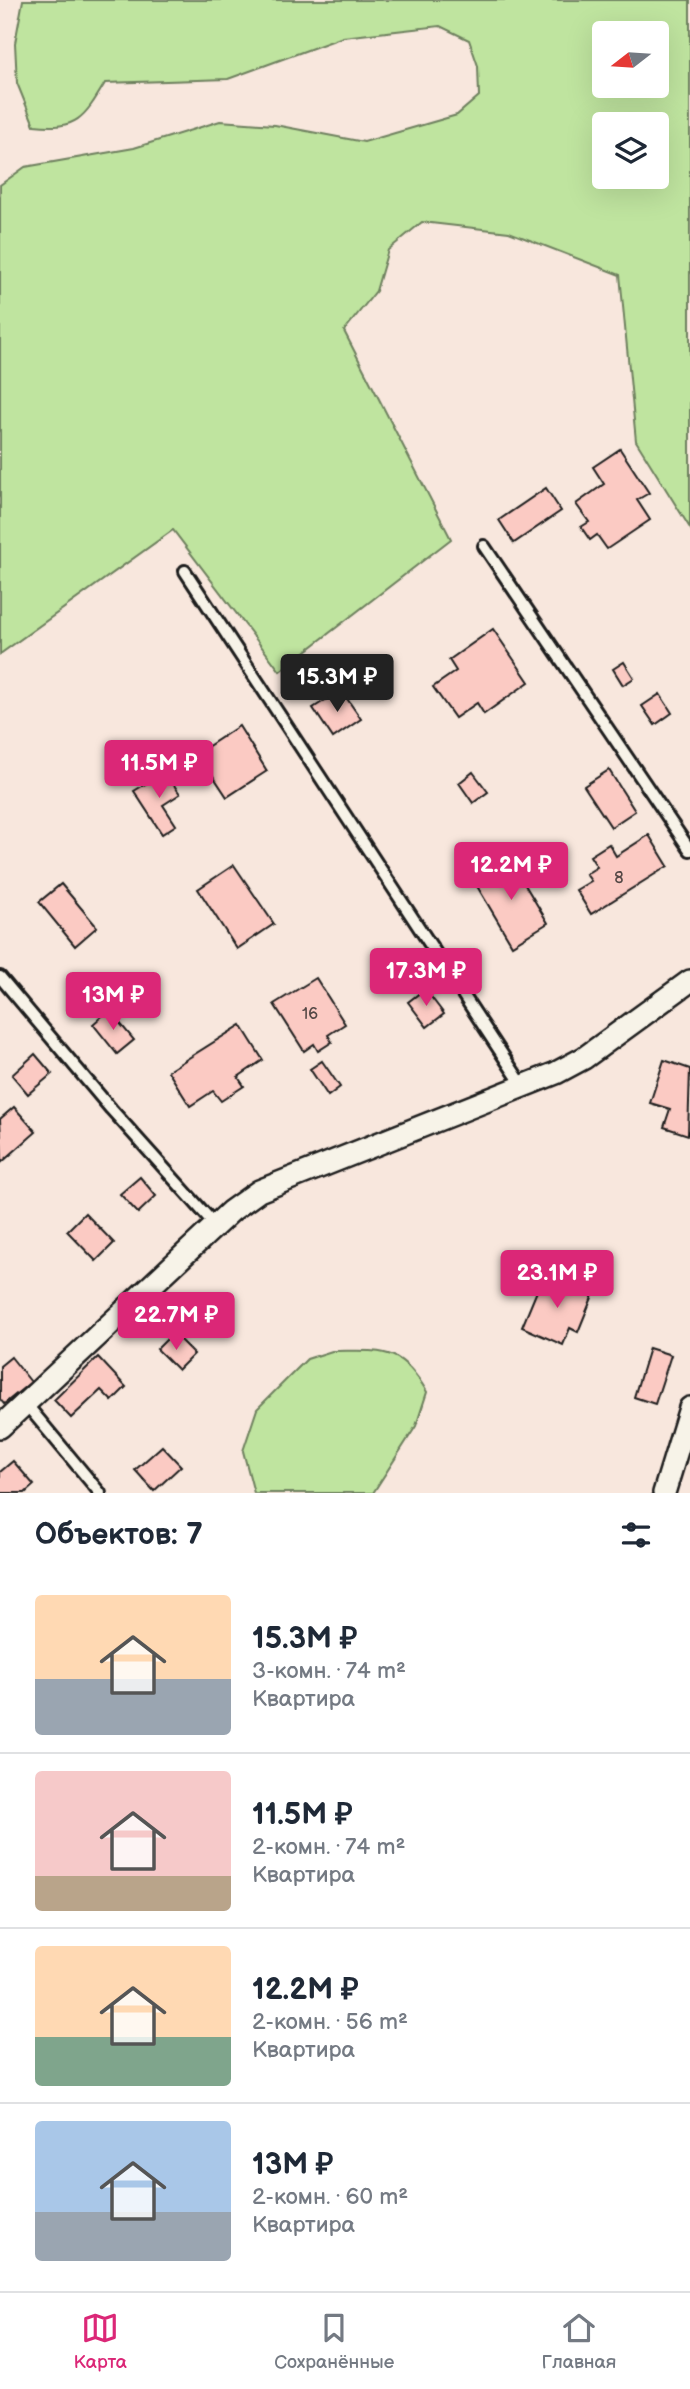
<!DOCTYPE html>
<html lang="ru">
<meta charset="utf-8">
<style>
body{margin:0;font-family:"Balsamiq Sans",sans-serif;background:#f6f6f7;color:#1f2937;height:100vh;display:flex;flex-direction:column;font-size:26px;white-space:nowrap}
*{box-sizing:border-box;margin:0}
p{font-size:23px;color:#747a83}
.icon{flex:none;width:38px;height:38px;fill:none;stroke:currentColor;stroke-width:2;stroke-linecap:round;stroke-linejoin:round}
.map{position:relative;height:1493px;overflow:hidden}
.side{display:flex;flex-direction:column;background:#fff;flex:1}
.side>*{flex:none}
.needle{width:46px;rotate:253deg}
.fabs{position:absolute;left:592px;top:21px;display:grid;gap:14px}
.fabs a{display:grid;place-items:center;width:77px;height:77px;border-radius:7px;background:#fff;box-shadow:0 7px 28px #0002;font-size:35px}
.price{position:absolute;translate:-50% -60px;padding:0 16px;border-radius:7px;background:#db2777;color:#fff;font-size:23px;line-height:46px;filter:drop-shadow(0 2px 4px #0008)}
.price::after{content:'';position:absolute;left:50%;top:42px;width:21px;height:16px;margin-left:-10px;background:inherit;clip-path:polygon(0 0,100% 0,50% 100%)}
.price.selected{background:#222;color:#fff}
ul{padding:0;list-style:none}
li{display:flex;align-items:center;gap:21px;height:175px;padding:0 35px}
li+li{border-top:2px solid #e0e1e3}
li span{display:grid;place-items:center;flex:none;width:196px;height:140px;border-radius:7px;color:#555}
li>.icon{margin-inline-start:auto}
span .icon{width:84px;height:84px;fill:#fffc;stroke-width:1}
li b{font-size:30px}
h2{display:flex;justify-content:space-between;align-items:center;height:84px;padding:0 35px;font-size:30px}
.tabs{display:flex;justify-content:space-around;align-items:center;height:98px;border-top:2px solid #e0e1e3;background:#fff;font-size:19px;color:#747a83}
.tabs a{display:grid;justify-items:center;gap:4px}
.tabs .selected{color:#db2777}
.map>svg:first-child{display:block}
.green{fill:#bfe49f;stroke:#6e805e;stroke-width:2;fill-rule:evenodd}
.building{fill:#fbcac3;stroke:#1c1c1c;stroke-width:2}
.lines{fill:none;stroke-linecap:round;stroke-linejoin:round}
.lane-casing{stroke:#1c1c1c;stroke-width:16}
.street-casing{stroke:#1c1c1c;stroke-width:26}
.lane{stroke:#f7f3e8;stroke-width:10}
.street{stroke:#f7f3e8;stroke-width:21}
.labels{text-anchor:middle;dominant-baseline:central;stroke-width:5;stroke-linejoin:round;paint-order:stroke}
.number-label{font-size:16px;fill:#544846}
</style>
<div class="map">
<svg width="690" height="1493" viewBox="0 0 690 1493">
<rect width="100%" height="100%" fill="#f8e7dd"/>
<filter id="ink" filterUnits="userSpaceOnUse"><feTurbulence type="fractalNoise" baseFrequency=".0143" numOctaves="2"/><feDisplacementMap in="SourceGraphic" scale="14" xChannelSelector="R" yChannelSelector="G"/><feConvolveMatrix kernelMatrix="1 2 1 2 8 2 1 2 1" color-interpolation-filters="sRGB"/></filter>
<g filter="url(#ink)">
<g class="green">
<path d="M23,0H690V528L636,441L620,275L509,232L422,222L388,250L376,291L344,331L451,539L280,671L173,530L0,654V185L25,167L134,148L220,121L275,125L364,142L457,115L479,96L478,66L469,40L440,26L343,37L228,79L105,83C84,118 77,130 34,125L17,83L15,43ZM604,33H656V86H604ZM604,124H656V177H604Z"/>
<path d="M332,1351C382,1351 400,1345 427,1392L416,1426L373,1493H254L243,1451L257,1409L307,1359Z"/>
</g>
<g class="building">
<path d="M620,449L649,493L637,500L650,520L607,549L597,535L590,540L581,527L589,522L576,504L604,484L593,467Z"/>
<path d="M546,488L561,511L514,543L499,520Z"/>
<path d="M493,629L529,682L484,714L477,703L455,718L433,687L456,671L449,660Z"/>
<path d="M624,662L634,678L623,685L613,669Z"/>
<path d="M341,690L361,719L333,738L313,708Z"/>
<path d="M660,694L672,713L655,725L642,706Z"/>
<path d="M239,726L267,771L227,797L198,753Z"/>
<path d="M609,770L635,811L611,827L584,786Z"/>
<path d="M165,772L180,794L163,805L176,825L162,834L134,791Z"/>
<path d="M473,772L488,792L473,803L459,783Z"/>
<path d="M649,835L668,866L591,914L576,890L591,881L586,874L597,867L590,856L609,844L616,856Z"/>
<path d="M510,860L548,923L512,945L474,881Z"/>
<path d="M234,865L274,924L237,949L198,889Z"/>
<path d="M61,884L97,927L75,946L39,902Z"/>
<path d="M316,978L345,1024L328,1035L332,1042L318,1051L314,1044L304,1051L274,1004Z"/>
<path d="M425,989L444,1014L427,1027L408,1002Z"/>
<path d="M109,1010L134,1040L117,1054L93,1024Z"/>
<path d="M241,1025L263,1060L238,1077L244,1086L221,1101L213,1091L190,1106L168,1071Z"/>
<path d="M35,1054L52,1074L28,1094L12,1075Z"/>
<path d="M664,1060L690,1069L688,1135L664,1127L670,1109L650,1103Z"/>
<path d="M322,1061L340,1087L328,1096L310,1069Z"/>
<path d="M14,1107L36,1132L2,1162L0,1119Z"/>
<path d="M140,1177L156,1196L138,1213L120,1194Z"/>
<path d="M85,1213L114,1243L96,1261L67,1231Z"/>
<path d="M544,1274L593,1295L578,1332L570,1328L563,1345L522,1327Z"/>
<path d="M173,1333L194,1354L178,1370L157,1349Z"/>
<path d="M649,1348L671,1355L655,1404L634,1397Z"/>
<path d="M11,1357L31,1382L4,1404L0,1399V1366Z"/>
<path d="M98,1357L126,1387L112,1401L101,1390L71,1418L54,1400Z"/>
<path d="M162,1446L181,1466L154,1491L135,1470Z"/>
<path d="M13,1461L34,1485L25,1493H0V1472Z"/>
</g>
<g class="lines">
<defs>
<g id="lane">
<path d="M484,546L690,850"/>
<path d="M185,571L523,1086"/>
<path d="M0,977L111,1109L216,1226"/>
<path d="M26,1404L100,1493"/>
</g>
<g id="street">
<path d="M0,1427L231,1211L259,1191L556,1073L584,1058L690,981"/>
<path d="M664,1493L690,1408"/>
</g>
</defs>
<use href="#lane" class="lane-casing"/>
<use href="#street" class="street-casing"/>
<use href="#lane" class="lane"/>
<use href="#street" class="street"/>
</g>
</g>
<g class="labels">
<g class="number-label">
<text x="619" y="878">8</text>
<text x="310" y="1014">16</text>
</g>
</g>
</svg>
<div class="fabs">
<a><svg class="needle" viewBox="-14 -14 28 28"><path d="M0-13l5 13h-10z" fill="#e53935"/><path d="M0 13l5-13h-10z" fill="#747a83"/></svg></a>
<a><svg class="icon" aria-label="layers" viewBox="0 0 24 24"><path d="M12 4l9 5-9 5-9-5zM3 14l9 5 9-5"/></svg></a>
</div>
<b class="price selected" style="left:337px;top:714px">15.3M ₽</b>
<b class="price" style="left:159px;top:800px">11.5M ₽</b>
<b class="price" style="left:511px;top:902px">12.2M ₽</b>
<b class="price" style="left:426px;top:1008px">17.3M ₽</b>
<b class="price" style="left:113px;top:1032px">13M ₽</b>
<b class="price" style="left:557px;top:1310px">23.1M ₽</b>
<b class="price" style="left:176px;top:1352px">22.7M ₽</b>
</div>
<section class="side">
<h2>Объектов: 7<svg class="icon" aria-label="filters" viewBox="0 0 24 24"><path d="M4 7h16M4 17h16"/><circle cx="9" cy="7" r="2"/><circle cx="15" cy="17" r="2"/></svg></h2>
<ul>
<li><span style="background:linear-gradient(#ffd9b3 60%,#9aa5b1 0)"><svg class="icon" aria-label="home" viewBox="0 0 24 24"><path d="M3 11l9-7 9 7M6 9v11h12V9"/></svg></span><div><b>15.3M ₽</b><p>3-комн. · 74 m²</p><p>Квартира</p></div></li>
<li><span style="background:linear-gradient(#f6c9c9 75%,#b9a48a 0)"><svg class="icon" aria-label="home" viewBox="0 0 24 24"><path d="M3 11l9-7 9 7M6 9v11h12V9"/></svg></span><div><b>11.5M ₽</b><p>2-комн. · 74 m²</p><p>Квартира</p></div></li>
<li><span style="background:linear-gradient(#ffd9b3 65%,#7fa58c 0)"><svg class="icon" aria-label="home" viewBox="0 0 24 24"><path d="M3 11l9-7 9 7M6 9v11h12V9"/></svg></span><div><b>12.2M ₽</b><p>2-комн. · 56 m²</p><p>Квартира</p></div></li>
<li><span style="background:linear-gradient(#a9c7e8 65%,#9aa5b1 0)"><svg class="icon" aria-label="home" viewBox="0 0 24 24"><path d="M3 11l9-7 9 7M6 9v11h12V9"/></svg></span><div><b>13M ₽</b><p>2-комн. · 60 m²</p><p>Квартира</p></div></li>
</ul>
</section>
<nav class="tabs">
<a class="selected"><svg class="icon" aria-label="map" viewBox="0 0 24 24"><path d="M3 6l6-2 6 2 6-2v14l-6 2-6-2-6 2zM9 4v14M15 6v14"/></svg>Карта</a>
<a><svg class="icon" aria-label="saved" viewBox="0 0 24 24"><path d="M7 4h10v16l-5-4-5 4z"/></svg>Сохранённые</a>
<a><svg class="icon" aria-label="home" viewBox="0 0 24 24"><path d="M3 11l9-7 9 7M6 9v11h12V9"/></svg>Главная</a>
</nav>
